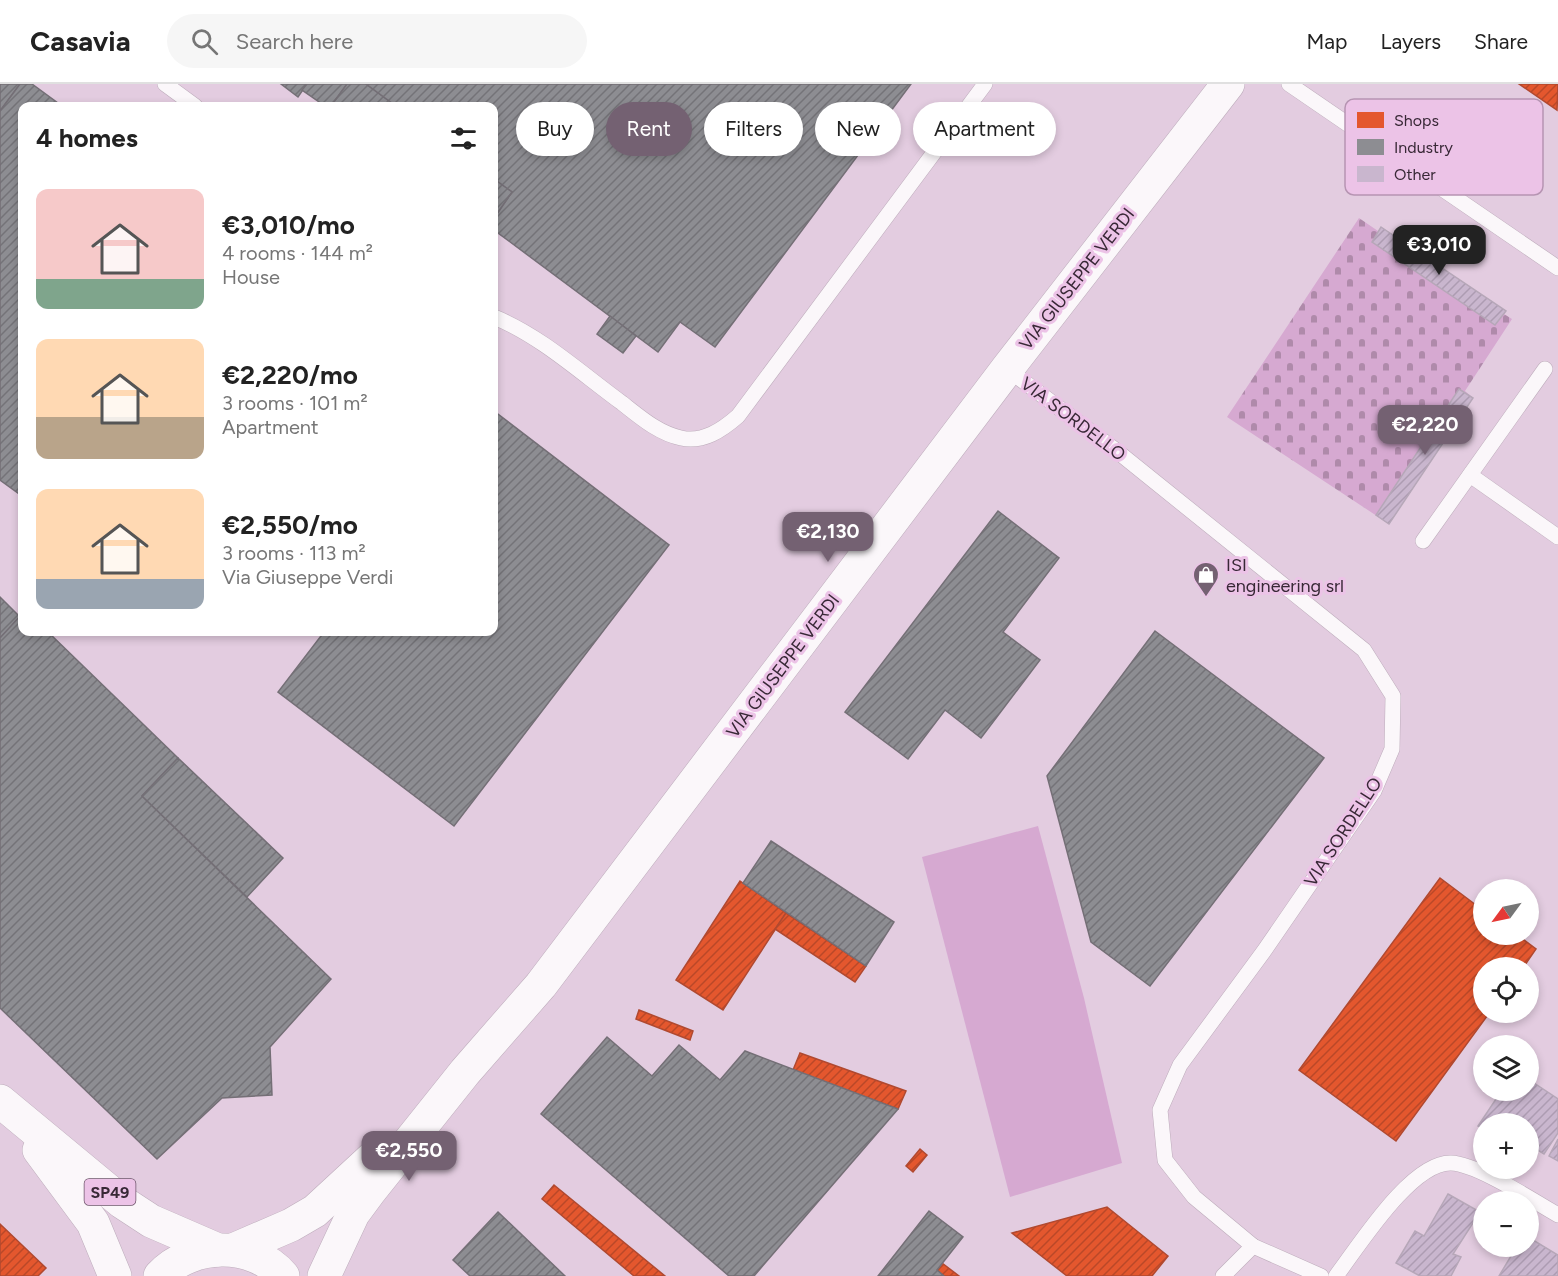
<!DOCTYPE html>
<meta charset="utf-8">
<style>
body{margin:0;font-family:Figtree,sans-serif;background:#f6f6f6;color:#222;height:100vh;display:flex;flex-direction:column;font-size:22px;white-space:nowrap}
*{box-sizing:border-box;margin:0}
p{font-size:20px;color:#767676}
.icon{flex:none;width:33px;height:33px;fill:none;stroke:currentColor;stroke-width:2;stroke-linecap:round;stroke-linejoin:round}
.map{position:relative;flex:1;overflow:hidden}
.drawer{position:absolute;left:18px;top:18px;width:480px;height:534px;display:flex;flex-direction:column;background:#fff;border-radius:12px;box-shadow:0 3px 9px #0003}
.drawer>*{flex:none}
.hud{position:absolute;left:516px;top:18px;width:570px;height:54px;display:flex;gap:12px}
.needle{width:39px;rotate:237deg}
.buttons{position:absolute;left:1473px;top:795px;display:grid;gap:12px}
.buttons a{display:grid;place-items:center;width:66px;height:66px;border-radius:50%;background:#fff;box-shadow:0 3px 9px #0003;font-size:30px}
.price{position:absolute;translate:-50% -51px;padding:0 14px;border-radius:12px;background:#746172;color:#fff;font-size:20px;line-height:39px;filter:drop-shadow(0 2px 3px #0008)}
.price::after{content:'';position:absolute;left:50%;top:36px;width:18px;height:14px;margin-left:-9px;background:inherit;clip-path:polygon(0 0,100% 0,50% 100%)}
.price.selected{background:#222;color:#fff}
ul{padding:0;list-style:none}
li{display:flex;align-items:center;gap:18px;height:150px;padding:0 18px}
li span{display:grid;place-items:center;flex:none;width:168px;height:120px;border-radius:12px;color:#555}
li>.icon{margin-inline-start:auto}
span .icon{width:72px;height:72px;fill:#fffc;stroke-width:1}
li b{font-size:26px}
h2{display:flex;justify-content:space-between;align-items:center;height:72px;padding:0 18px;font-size:26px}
.chip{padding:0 21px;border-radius:27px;background:#fff;box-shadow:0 3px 9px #0003;font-size:21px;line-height:54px}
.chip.selected{background:#746172;color:#fff}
header{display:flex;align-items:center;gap:36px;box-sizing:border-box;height:84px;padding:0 30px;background:#fff;border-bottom:2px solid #e0e0e0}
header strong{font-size:28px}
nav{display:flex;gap:33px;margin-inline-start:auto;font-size:21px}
.search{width:420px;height:54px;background:#f6f6f6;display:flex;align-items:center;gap:15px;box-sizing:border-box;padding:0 21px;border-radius:33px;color:#767676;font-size:22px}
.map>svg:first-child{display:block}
.green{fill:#d6a9d1}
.cemetery{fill:url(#cemetery-stones)}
.shops{fill:url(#shops-hatch);stroke:#b04930;stroke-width:1.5}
.industry{fill:url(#industry-hatch);stroke:#746f76;stroke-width:1.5}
.building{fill:url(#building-hatch);stroke:#b6a7b8;stroke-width:1.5}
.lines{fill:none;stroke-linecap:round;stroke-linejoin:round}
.lane-casing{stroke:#bdacbb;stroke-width:16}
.secondary-casing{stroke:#bdacbb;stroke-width:34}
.primary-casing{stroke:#bdacbb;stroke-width:34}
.lane{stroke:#fbf7fa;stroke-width:15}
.secondary{stroke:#fbf7fa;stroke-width:33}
.primary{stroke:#fbf7fa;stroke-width:33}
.labels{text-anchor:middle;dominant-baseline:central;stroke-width:6;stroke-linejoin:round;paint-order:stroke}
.shield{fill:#ecc3e7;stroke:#6e566b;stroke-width:1.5}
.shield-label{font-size:16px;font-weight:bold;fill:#382836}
.street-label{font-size:18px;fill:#382836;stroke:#ecc3e7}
.poi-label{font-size:18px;fill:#382836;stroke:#ecc3e7;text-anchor:start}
.key{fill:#ecc3e7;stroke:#b694b2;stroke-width:1.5}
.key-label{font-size:16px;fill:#382836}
</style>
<header>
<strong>Casavia</strong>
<div class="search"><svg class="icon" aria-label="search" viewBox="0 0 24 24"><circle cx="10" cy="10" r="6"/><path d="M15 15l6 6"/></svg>Search here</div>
<nav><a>Map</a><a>Layers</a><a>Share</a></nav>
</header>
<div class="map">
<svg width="1558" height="1192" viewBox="0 0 1558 1192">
<defs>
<pattern id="cemetery-stones" width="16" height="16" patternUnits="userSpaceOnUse" patternTransform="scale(1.5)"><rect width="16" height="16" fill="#d6a9d1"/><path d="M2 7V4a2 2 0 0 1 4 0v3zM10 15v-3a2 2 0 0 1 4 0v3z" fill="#af8aaa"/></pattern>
<pattern id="shops-hatch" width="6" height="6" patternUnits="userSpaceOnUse" patternTransform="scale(1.5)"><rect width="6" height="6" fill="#e4572e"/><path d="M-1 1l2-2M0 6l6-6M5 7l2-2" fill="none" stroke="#ba4828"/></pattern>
<pattern id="industry-hatch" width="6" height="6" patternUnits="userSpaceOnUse" patternTransform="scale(1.5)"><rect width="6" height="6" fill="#8d8d92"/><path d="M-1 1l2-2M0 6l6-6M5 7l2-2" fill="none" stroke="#747378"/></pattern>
<pattern id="building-hatch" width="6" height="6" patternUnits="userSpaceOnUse" patternTransform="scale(1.5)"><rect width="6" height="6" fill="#c9b6ce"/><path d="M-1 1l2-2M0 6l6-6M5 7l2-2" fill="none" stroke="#ad9cb2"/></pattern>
</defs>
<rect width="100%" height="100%" fill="#e3cce0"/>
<path class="green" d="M1038,742L1084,914L1122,1079L1010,1113L922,773Z"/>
<path class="cemetery" d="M1359,134L1378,147L1381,143L1506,227L1504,230L1512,235L1465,307L1473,314L1389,440L1227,333Z"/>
<g class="shops">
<path d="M1519,0H1558L1557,26Z"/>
<path d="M1440,794L1484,827V850H1516L1536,865L1523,884H1484V928H1490L1396,1057L1299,986Z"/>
<path d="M740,797L786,829L723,926L676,896Z"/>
<path d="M786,829L866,882L855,898L775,845Z"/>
<path d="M639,926L693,947L690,956L636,935Z"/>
<path d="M800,969L906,1007L898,1025L793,986Z"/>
<path d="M920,1065L927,1071L913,1088L906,1082Z"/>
<path d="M554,1101L665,1192H634L542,1115Z"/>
<path d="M1107,1123L1168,1172L1152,1192H1067L1012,1149Z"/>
<path d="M0,1140L46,1184L38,1192H0Z"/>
<path d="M942,1179L959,1192H944L937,1186Z"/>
</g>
<g class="industry">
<path d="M0,0H20L0,27Z"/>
<path d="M20,0H32L62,22H22V412L0,396V27Z"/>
<path d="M281,0H307L298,13Z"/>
<path d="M307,0H347L331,22H325L302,6Z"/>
<path d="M347,0H366L396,22H331Z"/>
<path d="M366,0H911L715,263L680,238L658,268L494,146V134L512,108L494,95V22H396Z"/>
<path d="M494,95L512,108L494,134Z"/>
<path d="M610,232L636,252L623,269L597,250Z"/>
<path d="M494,327L669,461L454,742L278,608L324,548H494Z"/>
<path d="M998,427L1059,474L1003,548L1040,576L981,654L945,626L908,675L845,628Z"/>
<path d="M0,513L20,533L0,554Z"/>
<path d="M22,530V548H48L178,674L142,712L331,895L270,963L272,1011L222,1014L157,1075L0,924V554Z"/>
<path d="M1155,547L1324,674L1150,902L1091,858L1047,692Z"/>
<path d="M178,674L283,774L247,813L142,712Z"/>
<path d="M771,757L894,838L866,882L743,799Z"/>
<path d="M607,953L652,992L679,961L720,996L745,967L898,1025L754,1192H729L541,1030Z"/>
<path d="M929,1127L963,1153L937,1186L944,1192H878Z"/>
<path d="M498,1128L565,1192H470L453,1176Z"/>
</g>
<g class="building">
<path d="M1381,143L1506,227L1495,241L1372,158Z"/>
<path d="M1459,305L1473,314L1389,440L1376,431Z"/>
<path d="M1528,995L1558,1015V1049L1544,1070L1528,1060V1040H1484V1045L1478,1042L1502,1006H1528Z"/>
<path d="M1558,1055V1077L1549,1072Z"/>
<path d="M1448,1110L1480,1128L1453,1170L1461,1173L1451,1192H1420L1396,1179L1415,1147L1424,1152Z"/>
<path d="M1528,1153L1558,1171V1192H1499L1517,1162H1528Z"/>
</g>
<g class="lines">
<defs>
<g id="lane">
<path d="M165,0L195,22"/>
<path d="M1289,0L1558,184"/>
<path d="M494,233C541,252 582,290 622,319C640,333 658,349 681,354C703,359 722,346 738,332L985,0"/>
<path d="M1007,285L1118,368L1364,566L1393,612L1392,665L1374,707L1264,867L1180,981L1160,1026L1165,1076L1194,1113L1253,1162L1321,1192"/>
<path d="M1470,391L1558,453"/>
<path d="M1423,457L1545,285"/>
<path d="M1223,1192L1253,1162"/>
<path d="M1336,1192C1359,1162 1411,1078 1451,1079C1478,1080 1533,1117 1558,1131"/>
</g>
<g id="secondary">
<path d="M233,1166L291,1141L315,1127L380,1067"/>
<path d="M324,1192L353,1130L370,1107L465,988L541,901L1007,285L1228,0"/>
</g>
<g id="primary">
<path d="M0,1017L122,1118L151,1137L218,1166"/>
<path d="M39,1066L93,1139L115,1192"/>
<path d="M160,1192C191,1159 252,1156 283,1192"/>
</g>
</defs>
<use href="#lane" class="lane-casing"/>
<use href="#secondary" class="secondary-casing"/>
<use href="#primary" class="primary-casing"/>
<use href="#lane" class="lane"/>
<use href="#secondary" class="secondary"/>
<use href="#primary" class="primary"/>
</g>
<defs>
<symbol id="shop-pin" viewBox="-11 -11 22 30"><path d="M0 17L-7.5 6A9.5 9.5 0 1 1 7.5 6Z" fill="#746172" stroke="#ecc3e7"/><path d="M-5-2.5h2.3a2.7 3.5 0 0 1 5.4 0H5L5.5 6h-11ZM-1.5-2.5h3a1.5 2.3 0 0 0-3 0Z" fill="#fff"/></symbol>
</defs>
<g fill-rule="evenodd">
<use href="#shop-pin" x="1191" y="476" width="30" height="40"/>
</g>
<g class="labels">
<rect class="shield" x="84.5" y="1095" width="51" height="26" rx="4.5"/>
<g class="shield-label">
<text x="110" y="1108">SP49</text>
</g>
<g class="street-label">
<text transform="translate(1077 195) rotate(-52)">VIA GIUSEPPE VERDI</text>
<text transform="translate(1073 335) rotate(37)">VIA SORDELLO</text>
<text transform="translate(783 582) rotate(-53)">VIA GIUSEPPE VERDI</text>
<text transform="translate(1343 748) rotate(-57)">VIA SORDELLO</text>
</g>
<g class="poi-label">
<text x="1226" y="481">ISI<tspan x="1226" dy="21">engineering srl</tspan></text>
</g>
</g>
<rect x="1345" y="15" width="198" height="96" rx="9" class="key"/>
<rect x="1357" y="28" width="27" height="16" fill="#e4572e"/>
<rect x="1357" y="55" width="27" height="16" fill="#8d8d92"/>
<rect x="1357" y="82" width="27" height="16" fill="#c9b6ce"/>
<g class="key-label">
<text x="1394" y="42">Shops</text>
<text x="1394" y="69">Industry</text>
<text x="1394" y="96">Other</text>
</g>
</svg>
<div class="buttons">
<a><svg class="needle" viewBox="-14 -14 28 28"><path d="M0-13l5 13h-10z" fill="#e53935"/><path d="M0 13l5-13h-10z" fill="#767676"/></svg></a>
<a><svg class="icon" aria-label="locate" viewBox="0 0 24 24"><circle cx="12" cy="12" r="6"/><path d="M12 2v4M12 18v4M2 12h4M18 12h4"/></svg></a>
<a><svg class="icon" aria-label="layers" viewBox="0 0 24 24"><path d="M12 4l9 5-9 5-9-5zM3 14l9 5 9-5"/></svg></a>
<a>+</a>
<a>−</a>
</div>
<b class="price selected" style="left:1439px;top:192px">€3,010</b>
<b class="price" style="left:1425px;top:372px">€2,220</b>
<b class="price" style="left:828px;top:479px">€2,130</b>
<b class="price" style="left:409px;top:1098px">€2,550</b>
<div class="hud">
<a class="chip">Buy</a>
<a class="chip selected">Rent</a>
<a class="chip">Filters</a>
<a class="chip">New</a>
<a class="chip">Apartment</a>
</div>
<section class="drawer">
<h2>4 homes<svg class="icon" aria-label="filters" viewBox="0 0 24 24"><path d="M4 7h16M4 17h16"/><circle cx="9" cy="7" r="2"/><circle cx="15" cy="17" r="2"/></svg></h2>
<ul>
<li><span style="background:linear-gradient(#f6c9c9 75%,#7fa58c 0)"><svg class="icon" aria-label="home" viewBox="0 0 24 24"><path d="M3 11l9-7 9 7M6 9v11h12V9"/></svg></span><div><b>€3,010/mo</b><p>4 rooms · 144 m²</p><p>House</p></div></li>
<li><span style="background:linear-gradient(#ffd9b3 65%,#b9a48a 0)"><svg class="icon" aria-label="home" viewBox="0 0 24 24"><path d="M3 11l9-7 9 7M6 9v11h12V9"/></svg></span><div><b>€2,220/mo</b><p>3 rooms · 101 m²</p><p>Apartment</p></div></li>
<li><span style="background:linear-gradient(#ffd9b3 75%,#9aa5b1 0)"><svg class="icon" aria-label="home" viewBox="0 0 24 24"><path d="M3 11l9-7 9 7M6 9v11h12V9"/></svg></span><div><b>€2,550/mo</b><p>3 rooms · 113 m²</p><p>Via Giuseppe Verdi</p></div></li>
</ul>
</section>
</div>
